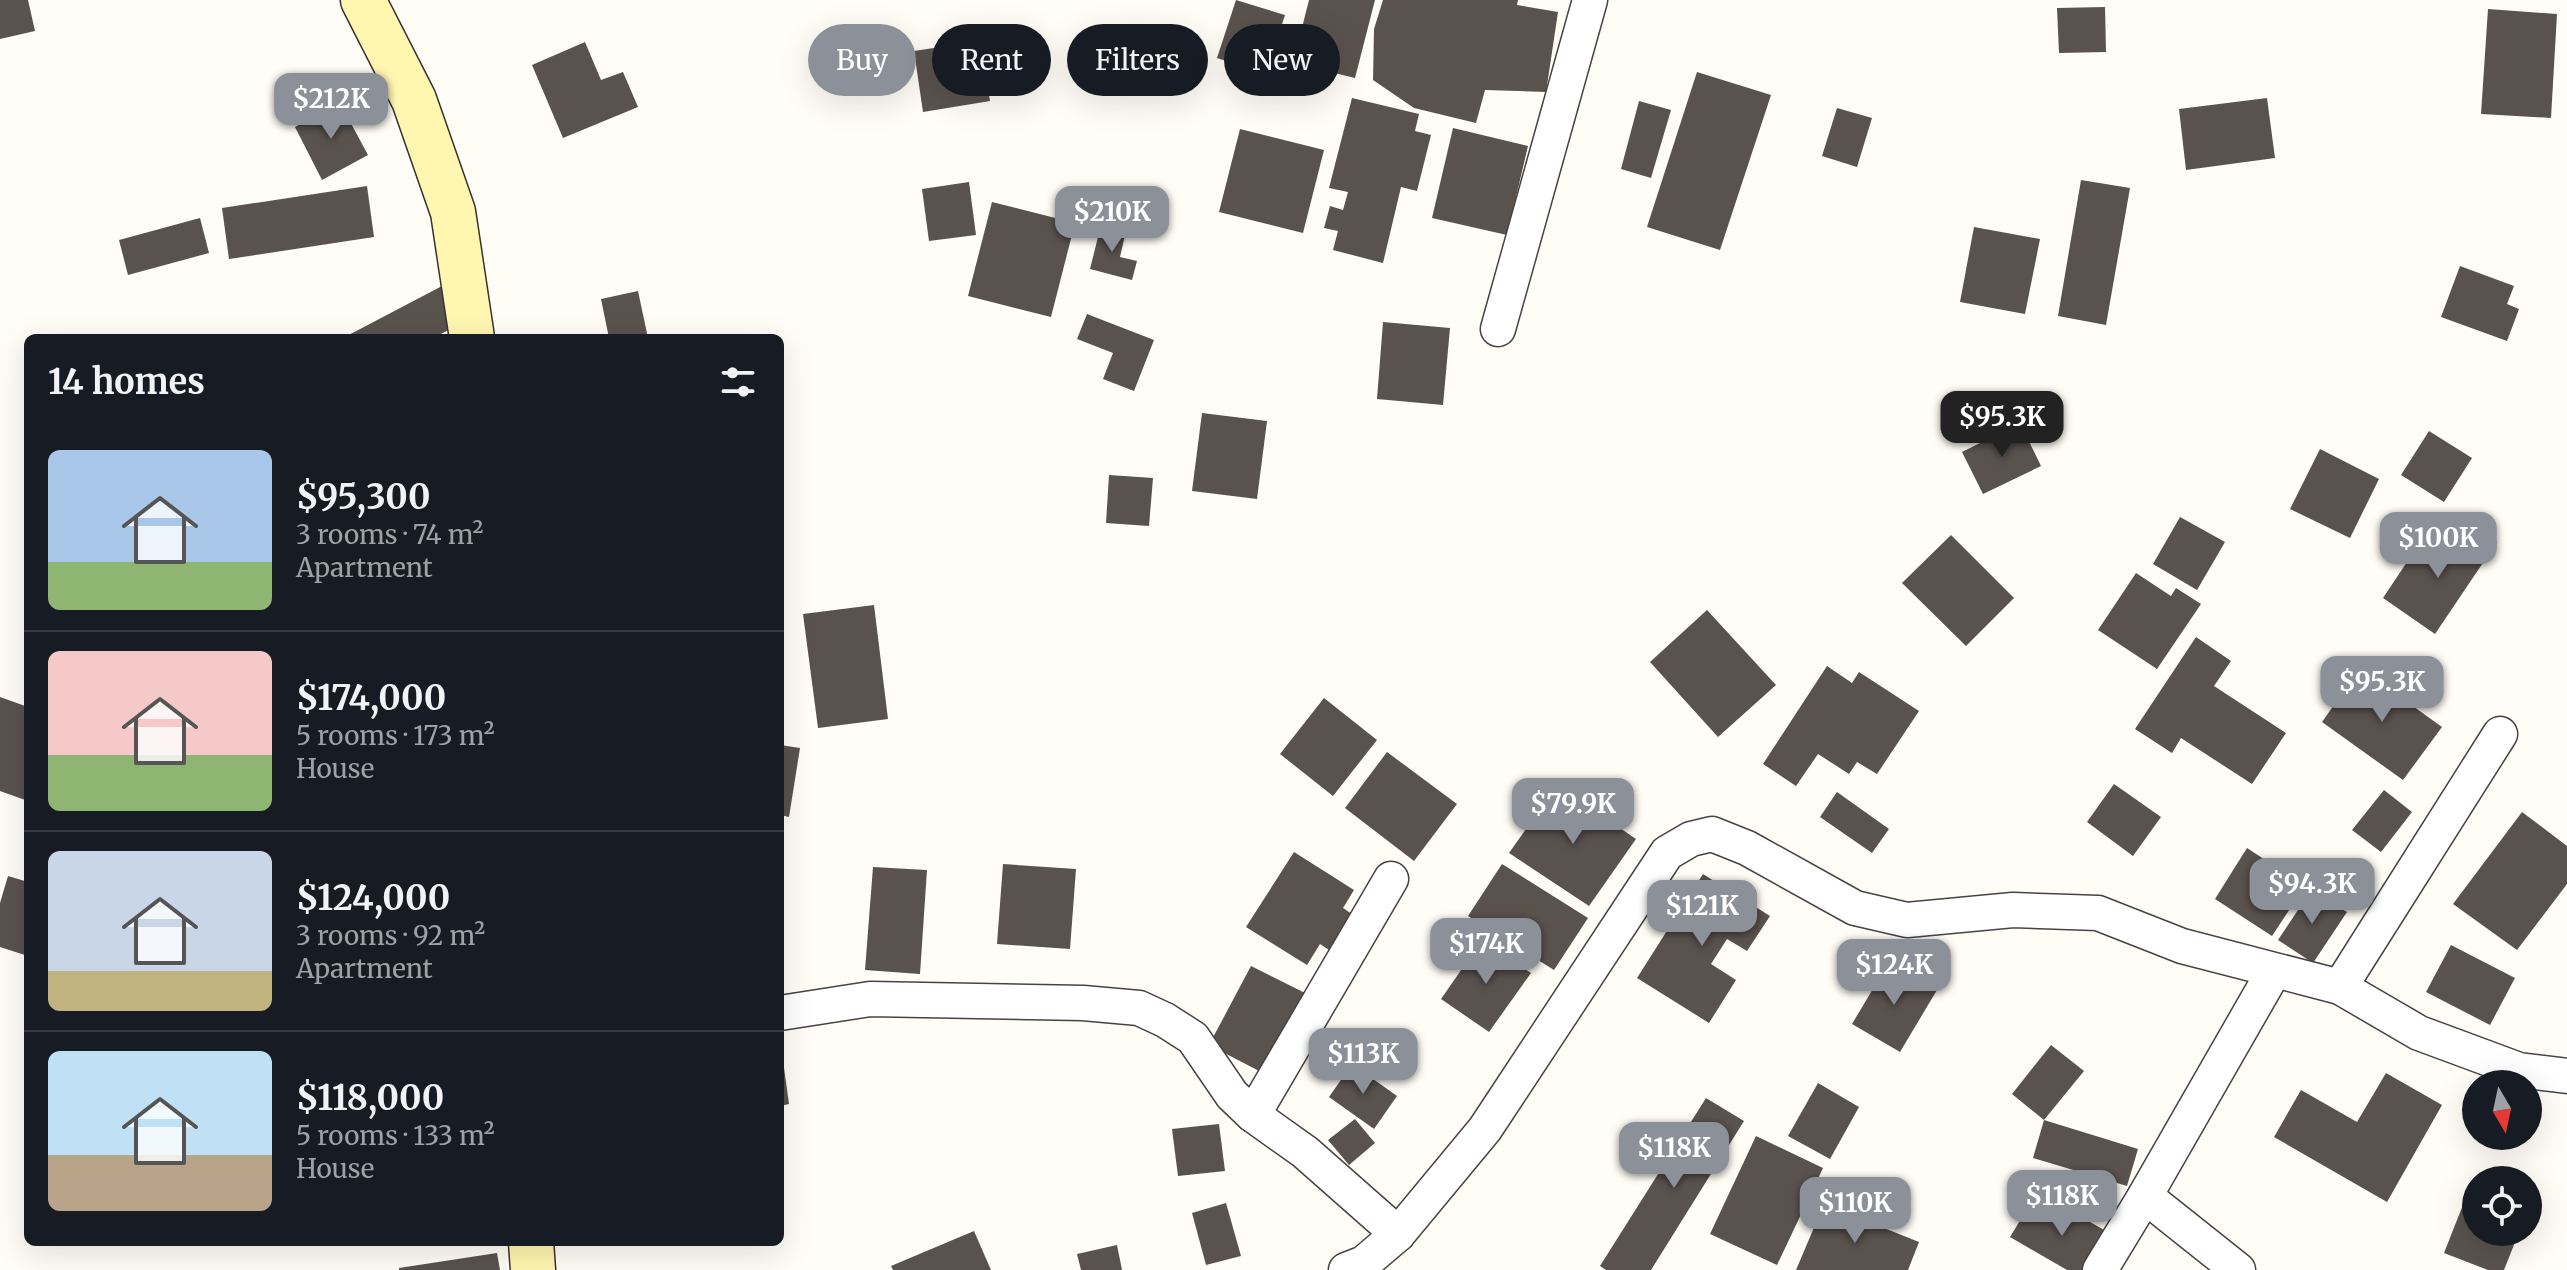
<!DOCTYPE html>
<meta charset="utf-8">
<style>
body{margin:0;font-family:Merriweather,serif;background:#242831;color:#f1f3f6;height:100vh;display:flex;flex-direction:column;font-size:30px;white-space:nowrap}
*{box-sizing:border-box;margin:0}
p{font-size:26px;color:#9ea1a6}
.icon{flex:none;width:44px;height:44px;fill:none;stroke:currentColor;stroke-width:2;stroke-linecap:round;stroke-linejoin:round}
.map{position:relative;flex:1;overflow:hidden}
.sheet{position:absolute;left:24px;top:334px;width:760px;height:912px;display:flex;flex-direction:column;background:#171b24;border-radius:12px;box-shadow:0 8px 32px #0002}
.sheet>*{flex:none}
.hud{position:absolute;left:808px;top:24px;width:760px;height:72px;display:flex;gap:16px}
.needle{width:52px;rotate:171deg}
.tools{position:absolute;left:2462px;top:1070px;display:grid;gap:16px}
.tools a{display:grid;place-items:center;width:80px;height:80px;border-radius:50%;background:#171b24;box-shadow:0 8px 32px #0002;font-size:40px}
.price{position:absolute;translate:-50% -68px;padding:0 18px;border-radius:16px;background:#8c9099;color:#fff;font-size:26px;line-height:52px;filter:drop-shadow(0 2px 4px #0008)}
.price::after{content:'';position:absolute;left:50%;top:48px;width:24px;height:18px;margin-left:-12px;background:inherit;clip-path:polygon(0 0,100% 0,50% 100%)}
.price.current{background:#222;color:#fff}
ul{padding:0;list-style:none}
li{display:flex;align-items:center;gap:24px;height:200px;padding:0 24px}
li+li{border-top:2px solid #363941}
li span{display:grid;place-items:center;flex:none;width:224px;height:160px;border-radius:12px;color:#555}
li>.icon{margin-inline-start:auto}
span .icon{width:96px;height:96px;fill:#fffc;stroke-width:1}
li b{font-size:34px}
h2{display:flex;justify-content:space-between;align-items:center;height:96px;padding:0 24px;font-size:34px}
.tag{padding:0 28px;border-radius:36px;background:#171b24;box-shadow:0 8px 32px #0002;font-size:28px;line-height:72px}
.tag.current{background:#8c9099;color:#fff}
.map>svg:first-child{display:block}
.building{fill:#5a524d}
.lines{fill:none;stroke-linecap:round;stroke-linejoin:round}
.street-casing{stroke:#444;stroke-width:37}
.secondary-casing{stroke:#333;stroke-width:47}
.street{stroke:#fff;stroke-width:34}
.secondary{stroke:#fff6b0;stroke-width:44}
</style>
<div class="map">
<svg width="2567" height="1270" viewBox="0 0 2567 1270">
<rect width="100%" height="100%" fill="#fffdf5"/>
<g class="building">
<path d="M0,0H28L35,31L0,39Z"/>
<path d="M1236,0L1285,15L1266,74L1217,58Z"/>
<path d="M1309,0H1375L1355,78L1293,63Z"/>
<path d="M1383,0H1518L1517,5L1558,12L1546,92L1485,90L1476,123L1414,108L1373,80L1374,29Z"/>
<path d="M2105,7L2106,52L2059,53L2057,8Z"/>
<path d="M2488,9L2557,14L2551,118L2481,114Z"/>
<path d="M980,41L990,101L923,112L914,51Z"/>
<path d="M585,42L601,80L623,72L638,107L563,138L532,65Z"/>
<path d="M1697,72L1771,95L1720,250L1647,227Z"/>
<path d="M1352,98L1419,114L1415,131L1431,135L1417,191L1401,187L1383,263L1333,250L1338,231L1324,228L1330,206L1343,210L1348,192L1329,188Z"/>
<path d="M2267,98L2275,158L2186,170L2179,109Z"/>
<path d="M1639,101L1671,110L1651,178L1621,169Z"/>
<path d="M340,103L368,155L322,180L295,127Z"/>
<path d="M1837,108L1872,118L1857,167L1822,156Z"/>
<path d="M1453,128L1528,146L1507,235L1432,218Z"/>
<path d="M1240,129L1324,150L1303,233L1219,212Z"/>
<path d="M2081,180L2130,188L2106,325L2058,316Z"/>
<path d="M969,182L976,235L929,241L922,189Z"/>
<path d="M367,186L374,237L229,259L222,208Z"/>
<path d="M992,202L1075,223L1051,317L968,296Z"/>
<path d="M200,218L209,253L128,275L119,240Z"/>
<path d="M1101,225L1126,231L1120,257L1137,261L1132,280L1090,269Z"/>
<path d="M1974,227L2040,239L2025,314L1960,302Z"/>
<path d="M2460,266L2514,286L2507,304L2519,309L2507,341L2441,317Z"/>
<path d="M442,286L462,323L433,338H343Z"/>
<path d="M638,291L648,338H609L601,299Z"/>
<path d="M1087,314L1154,340L1134,391L1103,379L1113,353L1077,339Z"/>
<path d="M1383,322L1450,328L1443,405L1377,399Z"/>
<path d="M1202,413L1267,421L1257,499L1192,491Z"/>
<path d="M2020,423L2041,466L1983,494L1962,452Z"/>
<path d="M2429,431L2472,458L2444,502L2401,475Z"/>
<path d="M2320,449L2379,479L2350,538L2290,509Z"/>
<path d="M1109,475L1153,478L1149,526L1106,523Z"/>
<path d="M2180,517L2225,542L2197,590L2153,564Z"/>
<path d="M2476,528L2497,542L2435,634L2383,598L2417,547L2427,554L2434,543L2456,558Z"/>
<path d="M1951,535L2014,598L1966,646L1902,583Z"/>
<path d="M2136,573L2171,596L2176,588L2201,604L2157,669L2098,630Z"/>
<path d="M874,605L888,719L818,728L803,614Z"/>
<path d="M1707,610L1776,685L1718,737L1650,662Z"/>
<path d="M2196,637L2231,661L2214,686L2286,733L2252,784L2181,738L2172,753L2135,729Z"/>
<path d="M1827,666L1852,683L1859,672L1919,711L1877,774L1857,762L1849,774L1818,754L1796,786L1763,764Z"/>
<path d="M2360,668L2442,727L2403,780L2322,722Z"/>
<path d="M0,697L28,707V801L0,791Z"/>
<path d="M1324,698L1377,740L1333,796L1280,754Z"/>
<path d="M780,745L800,748L789,817L780,815Z"/>
<path d="M1387,752L1457,804L1414,861L1345,808Z"/>
<path d="M2114,784L2161,817L2133,856L2087,822Z"/>
<path d="M1557,785L1636,839L1589,906L1509,853Z"/>
<path d="M2384,790L2412,812L2381,852L2352,830Z"/>
<path d="M1837,792L1889,829L1872,853L1820,817Z"/>
<path d="M2522,812L2567,846V884L2517,950L2453,904Z"/>
<path d="M2247,848L2305,886L2272,936L2215,899Z"/>
<path d="M1294,852L1354,890L1343,908L1352,914L1329,950L1320,944L1307,965L1246,927Z"/>
<path d="M1003,864L1076,869L1070,949L997,944Z"/>
<path d="M1502,864L1588,918L1554,970L1468,916Z"/>
<path d="M873,867L927,870L920,974L865,970Z"/>
<path d="M1703,874L1770,916L1747,951L1727,939L1711,964L1736,980L1709,1023L1637,978Z"/>
<path d="M8,876L28,882V956L0,947V903Z"/>
<path d="M2312,889L2347,912L2313,963L2278,940Z"/>
<path d="M1482,940L1531,973L1489,1032L1441,999Z"/>
<path d="M2451,945L2515,978L2490,1025L2426,992Z"/>
<path d="M1889,962L1937,990L1900,1052L1852,1024Z"/>
<path d="M1251,966L1305,993L1263,1073L1209,1045Z"/>
<path d="M2051,1045L2084,1071L2044,1120L2012,1094Z"/>
<path d="M780,1053H782L789,1104L780,1106Z"/>
<path d="M1352,1064L1397,1096L1374,1129L1329,1097Z"/>
<path d="M2386,1073L2442,1105L2387,1202L2274,1137L2301,1090L2357,1122Z"/>
<path d="M1818,1083L1859,1107L1830,1159L1788,1136Z"/>
<path d="M1706,1098L1744,1121L1651,1270H1606L1600,1266Z"/>
<path d="M1355,1119L1375,1143L1349,1165L1328,1140Z"/>
<path d="M2044,1120L2138,1149L2127,1186L2033,1158Z"/>
<path d="M1219,1124L1225,1171L1178,1176L1172,1129Z"/>
<path d="M1756,1136L1823,1168L1777,1265L1710,1234Z"/>
<path d="M2472,1182L2476,1183V1232H2519L2504,1270H2488L2444,1253Z"/>
<path d="M2032,1201L2071,1223L2076,1214L2113,1235L2092,1270H2067L2010,1237Z"/>
<path d="M1226,1203L1241,1256L1206,1265L1192,1213Z"/>
<path d="M1824,1204L1919,1242L1908,1270H1796Z"/>
<path d="M974,1231L991,1270H893L891,1266Z"/>
<path d="M1117,1245L1122,1270H1081L1077,1254Z"/>
<path d="M497,1253L500,1270H399V1268Z"/>
</g>
<g class="lines">
<defs>
<g id="street">
<path d="M1498,329L1590,0"/>
<path d="M2340,987L2500,734"/>
<path d="M780,1013L870,999L1083,1003L1139,1008L1165,1020L1193,1038L1232,1095L1253,1115L1305,1152L1398,1234"/>
<path d="M1253,1115L1391,879"/>
<path d="M2145,1196L2238,1270"/>
<path d="M1346,1270L1364,1263L1398,1234L1485,1129L1667,853L1691,839L1712,834L1747,848L1855,908L1907,920L2013,910L2098,913L2182,946L2340,987L2419,1033L2519,1070L2567,1076"/>
<path d="M2100,1270L2145,1196L2274,971"/>
</g>
<g id="secondary">
<path d="M363,0L414,100L453,212L472,338"/>
<path d="M531,1242L533,1270"/>
</g>
</defs>
<use href="#street" class="street-casing"/>
<use href="#secondary" class="secondary-casing"/>
<use href="#street" class="street"/>
<use href="#secondary" class="secondary"/>
</g>
</svg>
<div class="tools">
<a><svg class="needle" viewBox="-14 -14 28 28"><path d="M0-13l5 13h-10z" fill="#e53935"/><path d="M0 13l5-13h-10z" fill="#9ea1a6"/></svg></a>
<a><svg class="icon" aria-label="locate" viewBox="0 0 24 24"><circle cx="12" cy="12" r="6"/><path d="M12 2v4M12 18v4M2 12h4M18 12h4"/></svg></a>
</div>
<b class="price" style="left:331px;top:141px">$212K</b>
<b class="price" style="left:1112px;top:254px">$210K</b>
<b class="price current" style="left:2002px;top:459px">$95.3K</b>
<b class="price" style="left:2438px;top:580px">$100K</b>
<b class="price" style="left:2382px;top:724px">$95.3K</b>
<b class="price" style="left:1573px;top:846px">$79.9K</b>
<b class="price" style="left:2312px;top:926px">$94.3K</b>
<b class="price" style="left:1702px;top:948px">$121K</b>
<b class="price" style="left:1486px;top:986px">$174K</b>
<b class="price" style="left:1894px;top:1007px">$124K</b>
<b class="price" style="left:1363px;top:1096px">$113K</b>
<b class="price" style="left:1674px;top:1190px">$118K</b>
<b class="price" style="left:2062px;top:1238px">$118K</b>
<b class="price" style="left:1855px;top:1245px">$110K</b>
<div class="hud">
<a class="tag current">Buy</a>
<a class="tag">Rent</a>
<a class="tag">Filters</a>
<a class="tag">New</a>
</div>
<section class="sheet">
<h2>14 homes<svg class="icon" aria-label="filters" viewBox="0 0 24 24"><path d="M4 7h16M4 17h16"/><circle cx="9" cy="7" r="2"/><circle cx="15" cy="17" r="2"/></svg></h2>
<ul>
<li><span style="background:linear-gradient(#a9c7e8 70%,#8fb573 0)"><svg class="icon" aria-label="home" viewBox="0 0 24 24"><path d="M3 11l9-7 9 7M6 9v11h12V9"/></svg></span><div><b>$95,300</b><p>3 rooms · 74 m²</p><p>Apartment</p></div></li>
<li><span style="background:linear-gradient(#f6c9c9 65%,#8fb573 0)"><svg class="icon" aria-label="home" viewBox="0 0 24 24"><path d="M3 11l9-7 9 7M6 9v11h12V9"/></svg></span><div><b>$174,000</b><p>5 rooms · 173 m²</p><p>House</p></div></li>
<li><span style="background:linear-gradient(#c9d6e8 75%,#c2b280 0)"><svg class="icon" aria-label="home" viewBox="0 0 24 24"><path d="M3 11l9-7 9 7M6 9v11h12V9"/></svg></span><div><b>$124,000</b><p>3 rooms · 92 m²</p><p>Apartment</p></div></li>
<li><span style="background:linear-gradient(#bfe0f5 65%,#b9a48a 0)"><svg class="icon" aria-label="home" viewBox="0 0 24 24"><path d="M3 11l9-7 9 7M6 9v11h12V9"/></svg></span><div><b>$118,000</b><p>5 rooms · 133 m²</p><p>House</p></div></li>
</ul>
</section>
</div>
